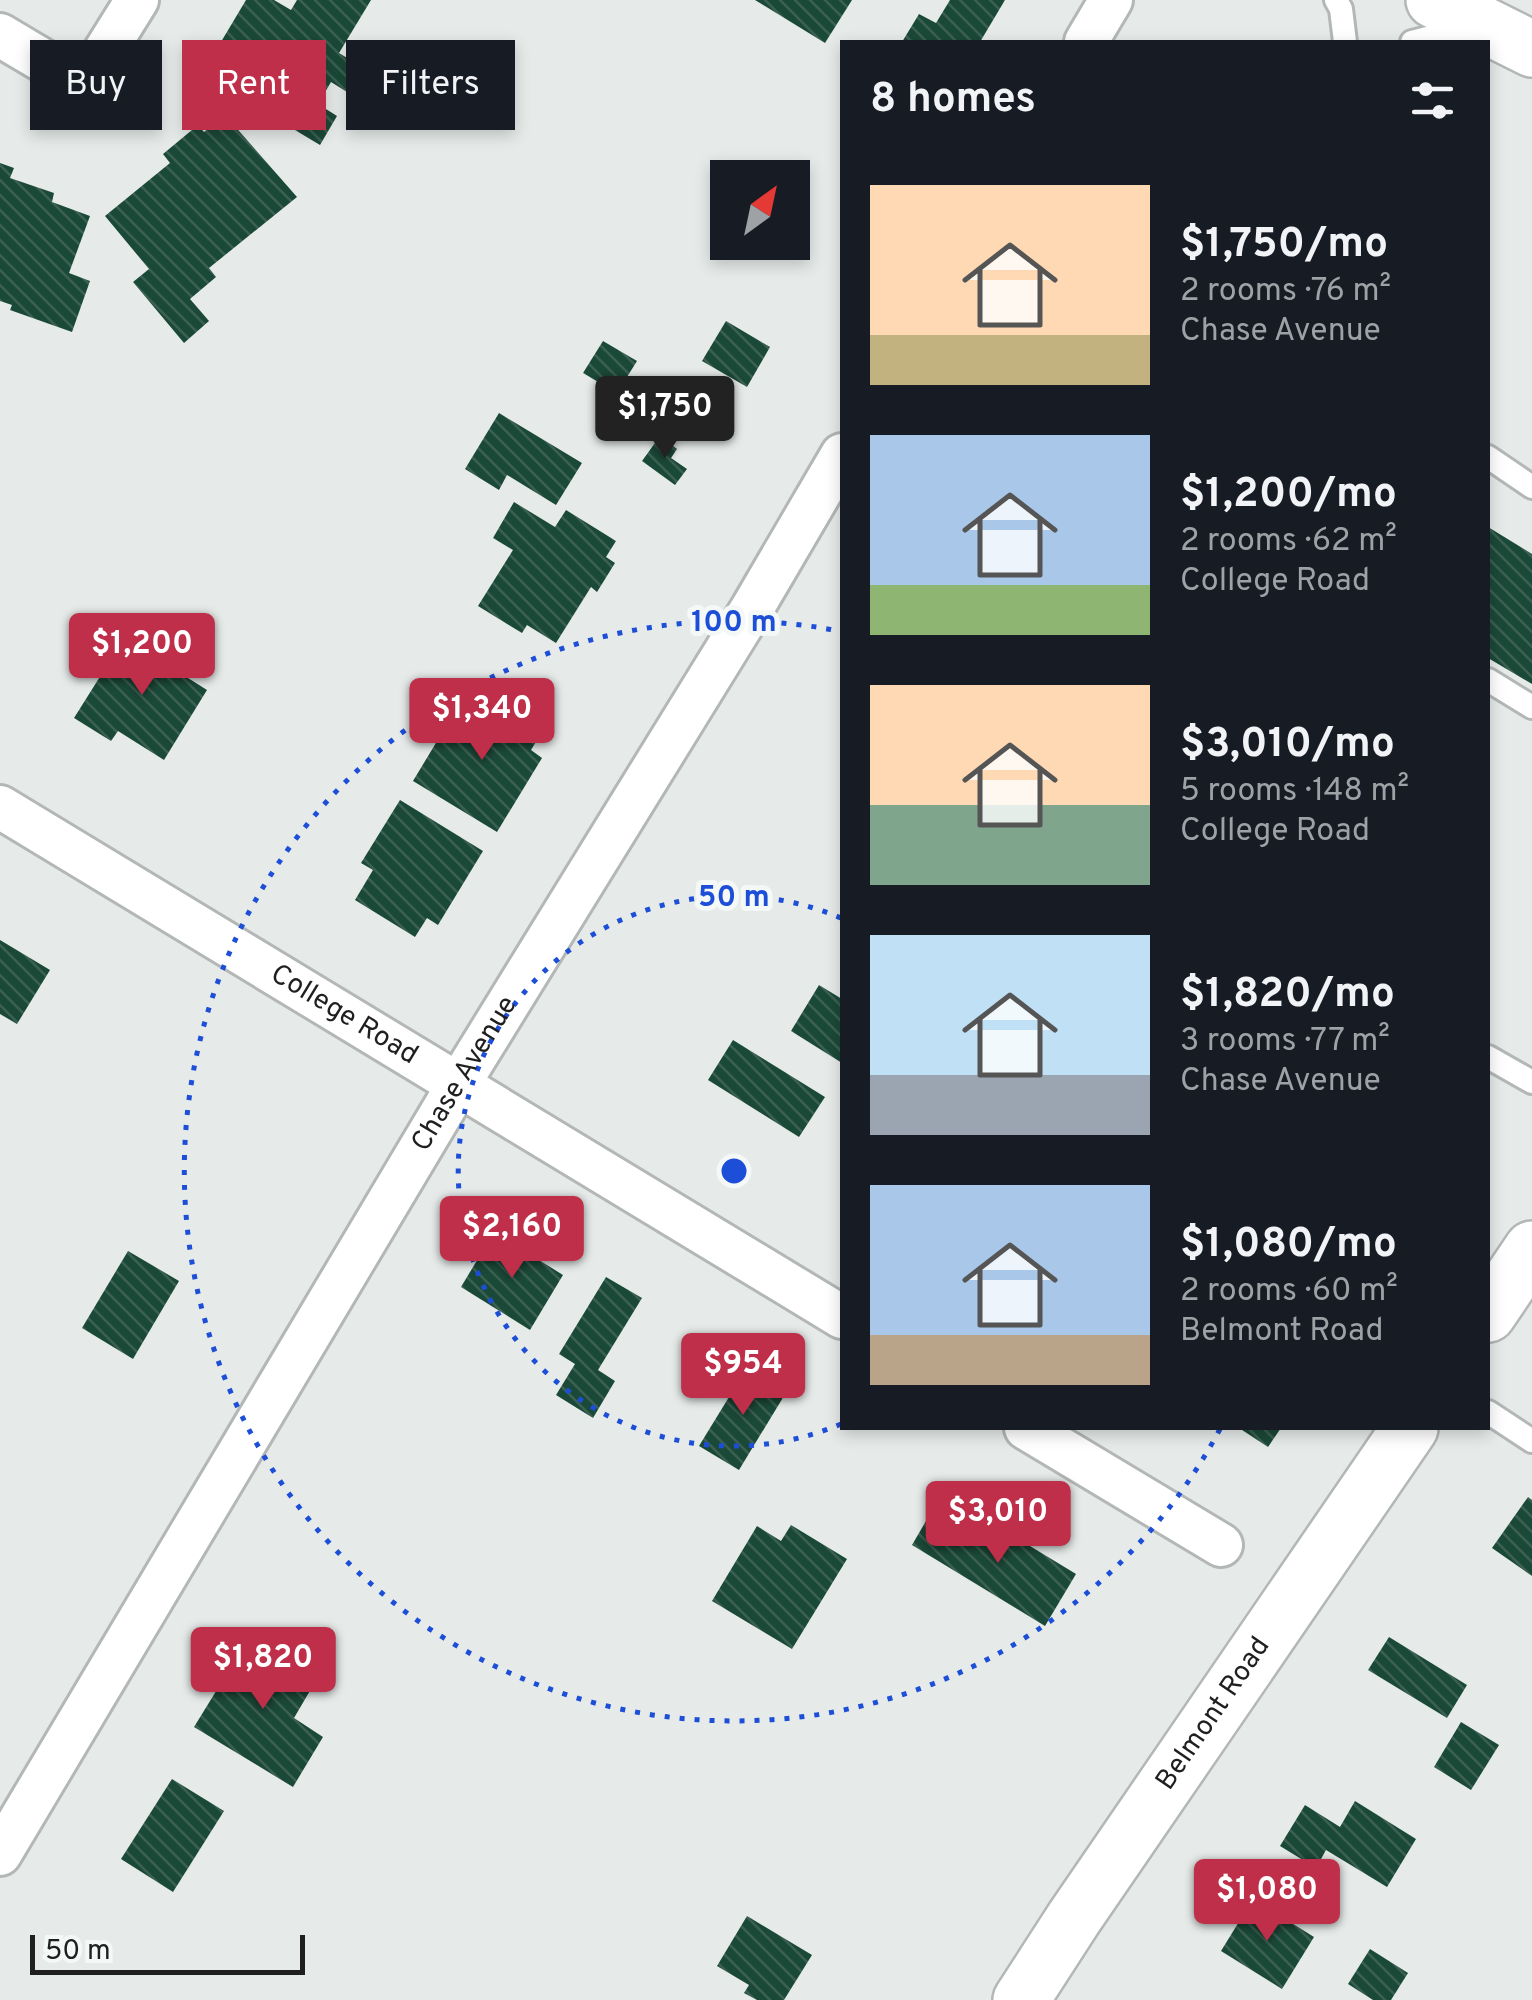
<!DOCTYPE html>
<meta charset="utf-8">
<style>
body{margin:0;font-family:Overpass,sans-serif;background:#242831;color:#f1f3f6;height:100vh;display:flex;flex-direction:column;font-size:38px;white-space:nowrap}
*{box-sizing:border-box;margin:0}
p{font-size:32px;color:#9ea1a6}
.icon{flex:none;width:55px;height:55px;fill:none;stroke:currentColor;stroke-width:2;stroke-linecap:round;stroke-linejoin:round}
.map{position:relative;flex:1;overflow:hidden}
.sheet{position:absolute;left:840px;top:40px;width:650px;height:1390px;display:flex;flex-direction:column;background:#171b24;border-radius:0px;box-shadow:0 5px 15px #0003}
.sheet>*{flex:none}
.banner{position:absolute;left:30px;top:40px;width:660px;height:90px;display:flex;gap:20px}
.needle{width:65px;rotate:33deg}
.fabs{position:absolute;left:710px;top:160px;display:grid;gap:20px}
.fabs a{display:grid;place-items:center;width:100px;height:100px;border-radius:0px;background:#171b24;box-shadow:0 5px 15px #0003;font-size:50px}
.scale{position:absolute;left:30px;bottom:25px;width:275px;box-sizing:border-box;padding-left:10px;border:5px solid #1e1f1e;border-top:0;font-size:28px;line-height:35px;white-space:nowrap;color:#1e1f1e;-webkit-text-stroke:8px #f4f8f6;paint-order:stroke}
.price{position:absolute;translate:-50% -85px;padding:0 22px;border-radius:10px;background:#bf2f49;color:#fff;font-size:32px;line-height:65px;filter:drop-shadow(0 2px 5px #0008)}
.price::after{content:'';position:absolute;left:50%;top:60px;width:30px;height:22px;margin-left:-15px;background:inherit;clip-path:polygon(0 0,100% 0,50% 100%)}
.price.active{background:#222;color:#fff}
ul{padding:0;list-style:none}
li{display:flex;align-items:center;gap:30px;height:250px;padding:0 30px}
li span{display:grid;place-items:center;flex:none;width:280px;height:200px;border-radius:0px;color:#555}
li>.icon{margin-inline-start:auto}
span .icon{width:120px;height:120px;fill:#fffc;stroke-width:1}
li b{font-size:42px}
h2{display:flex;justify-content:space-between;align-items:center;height:120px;padding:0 30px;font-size:42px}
.tag{padding:0 35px;border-radius:0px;background:#171b24;box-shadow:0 5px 15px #0003;font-size:35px;line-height:90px}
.tag.active{background:#bf2f49;color:#fff}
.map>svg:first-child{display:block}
.building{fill:url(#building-back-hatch)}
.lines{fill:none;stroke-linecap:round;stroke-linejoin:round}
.service-casing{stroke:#b3b7b5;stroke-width:28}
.minor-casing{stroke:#b3b7b5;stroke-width:48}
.secondary-casing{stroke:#b3b7b5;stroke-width:60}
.service{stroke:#fff;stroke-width:22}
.minor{stroke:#fff;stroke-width:42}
.secondary{stroke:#fff;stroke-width:55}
.ring{fill:none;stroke:#1d4ed8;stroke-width:5;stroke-dasharray:5 10}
.labels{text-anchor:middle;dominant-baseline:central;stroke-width:10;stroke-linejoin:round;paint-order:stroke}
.street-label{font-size:28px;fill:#1e1f1e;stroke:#f4f8f6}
.centre{fill:#1d4ed8;stroke:#f4f8f6;stroke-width:5}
.ring-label{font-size:30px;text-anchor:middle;font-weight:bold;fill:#1d4ed8;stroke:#f4f8f6;stroke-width:10;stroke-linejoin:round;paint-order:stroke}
</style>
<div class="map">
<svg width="1532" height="2000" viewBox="0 0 1532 2000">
<defs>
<pattern id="building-back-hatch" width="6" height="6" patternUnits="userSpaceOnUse" patternTransform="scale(2.5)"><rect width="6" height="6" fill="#1b4938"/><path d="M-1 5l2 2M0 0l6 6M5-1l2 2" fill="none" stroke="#3b6052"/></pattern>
</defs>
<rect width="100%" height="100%" fill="#e6ebe9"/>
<g class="building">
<path d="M246,0H274L291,10L297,0H371L339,53L362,67L347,92L331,82L318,104L337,116L320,145L250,103L260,86L212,57Z"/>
<path d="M755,0H852L825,43Z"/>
<path d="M950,0H1005L980,42H902L919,14L936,23Z"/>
<path d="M225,115L297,197L209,268L216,277L190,299L209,321L184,343L133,282L149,269L105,216L170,163L163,154L198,125L204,132Z"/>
<path d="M0,163L14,168L10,178L54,193L52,202L90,216L69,273L90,281L72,332L10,310L12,305L0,301Z"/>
<path d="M726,321L770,347L747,387L702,361Z"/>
<path d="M603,341L637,361L617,393L583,373Z"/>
<path d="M499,413L582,463L556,505L507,475L499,490L465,469Z"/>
<path d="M660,436L677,449L671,458L687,469L675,485L642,461Z"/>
<path d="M514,502L555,527L566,510L616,541L606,557L615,563L597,592L591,587L556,643L527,625L522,633L478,606L513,550L493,538Z"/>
<path d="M1488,527L1532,554V684L1488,658Z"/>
<path d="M156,638L178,651L169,666L207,690L164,760L118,731L111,741L74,718L123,640L146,654Z"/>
<path d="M482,695L542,732L531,750L542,758L497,832L413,781L451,718L464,725Z"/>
<path d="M400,800L483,851L438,925L427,918L415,937L355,900L373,870L361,863Z"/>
<path d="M0,940L50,970L17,1024L0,1014Z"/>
<path d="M819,985L842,999V1063L791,1031Z"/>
<path d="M733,1040L825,1097L799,1137L708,1080Z"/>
<path d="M494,1232L563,1275L530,1330L461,1287Z"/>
<path d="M128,1251L179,1281L133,1359L82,1328Z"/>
<path d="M606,1277L642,1298L598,1370L615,1381L593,1418L556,1395L575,1364L559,1354Z"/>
<path d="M748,1366L787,1391L739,1470L699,1446Z"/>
<path d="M1239,1428H1281L1268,1447Z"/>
<path d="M1528,1497L1532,1500V1576L1492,1548Z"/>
<path d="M933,1509L993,1545L1002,1529L1076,1574L1045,1626L912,1545Z"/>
<path d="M791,1525L847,1559L792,1649L712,1601L757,1526L781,1541Z"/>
<path d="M250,1636L318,1677L294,1718L323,1737L293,1787L194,1727Z"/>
<path d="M1389,1637L1467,1685L1447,1718L1368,1670Z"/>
<path d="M1461,1722L1499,1745L1471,1790L1434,1767Z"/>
<path d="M172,1779L224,1811L173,1892L121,1859Z"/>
<path d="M1355,1801L1416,1839L1387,1887L1326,1850L1316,1868L1280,1846L1305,1805L1340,1827Z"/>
<path d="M1253,1899L1314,1937L1282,1989L1221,1951Z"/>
<path d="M747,1916L812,1955L784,2000H757L744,1993L749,1985L717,1966Z"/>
<path d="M1370,1949L1408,1973L1391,2000H1373L1348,1984Z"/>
</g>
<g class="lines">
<defs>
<g id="service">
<path d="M1336,0L1341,9L1345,42"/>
<path d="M1412,42L1471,27"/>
<path d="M1488,457L1532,487"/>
<path d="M1488,680L1532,707"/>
<path d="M1488,1057L1532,1082"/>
<path d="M1488,1412L1532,1441"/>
</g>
<g id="minor">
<path d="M0,35L84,85L137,0"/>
<path d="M1086,42L1111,0"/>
<path id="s1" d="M0,807L842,1317"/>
<path d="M1026,1428L1221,1545"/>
<path id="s2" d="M0,1854L458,1085L753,607L842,455"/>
</g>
<g id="secondary">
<path d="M1434,0L1532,49"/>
<path d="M1488,1314L1532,1249"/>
<path id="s3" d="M1021,2000L1074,1918L1410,1428"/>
</g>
</defs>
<use href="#service" class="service-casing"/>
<use href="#minor" class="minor-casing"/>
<use href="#secondary" class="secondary-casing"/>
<use href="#service" class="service"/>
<use href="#minor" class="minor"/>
<use href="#secondary" class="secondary"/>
</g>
<g class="ring">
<path d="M841 1424A275 275 0 1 1 841 918"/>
<path d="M1220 1429A550 550 0 1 1 839 631"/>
</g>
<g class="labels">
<g class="street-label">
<text stroke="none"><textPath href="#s1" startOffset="402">College Road</textPath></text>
<text stroke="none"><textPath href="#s2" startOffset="908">Chase Avenue</textPath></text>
<text stroke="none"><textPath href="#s3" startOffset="345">Belmont Road</textPath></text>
</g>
</g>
<circle cx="734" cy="1171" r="15" class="centre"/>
<g class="ring-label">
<text x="734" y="631">100 m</text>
<text x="734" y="906">50 m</text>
</g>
</svg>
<div class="fabs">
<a><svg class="needle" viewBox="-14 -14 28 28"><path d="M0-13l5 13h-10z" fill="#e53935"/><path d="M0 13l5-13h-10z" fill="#9ea1a6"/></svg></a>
</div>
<div class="scale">50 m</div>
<b class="price active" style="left:665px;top:461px">$1,750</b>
<b class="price" style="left:142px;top:698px">$1,200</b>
<b class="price" style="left:482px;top:763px">$1,340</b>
<b class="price" style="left:512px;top:1281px">$2,160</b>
<b class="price" style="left:743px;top:1418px">$954</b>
<b class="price" style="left:998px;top:1566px">$3,010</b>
<b class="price" style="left:263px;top:1712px">$1,820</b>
<b class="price" style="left:1267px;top:1944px">$1,080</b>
<div class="banner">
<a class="tag">Buy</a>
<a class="tag active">Rent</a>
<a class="tag">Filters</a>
</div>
<section class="sheet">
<h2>8 homes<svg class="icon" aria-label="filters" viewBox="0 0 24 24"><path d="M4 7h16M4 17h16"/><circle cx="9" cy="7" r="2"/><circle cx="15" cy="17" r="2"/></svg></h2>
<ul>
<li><span style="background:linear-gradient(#ffd9b3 75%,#c2b280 0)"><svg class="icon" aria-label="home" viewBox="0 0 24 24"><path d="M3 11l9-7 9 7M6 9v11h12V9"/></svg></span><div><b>$1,750/mo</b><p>2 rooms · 76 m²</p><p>Chase Avenue</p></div></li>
<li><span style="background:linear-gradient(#a9c7e8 75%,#8fb573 0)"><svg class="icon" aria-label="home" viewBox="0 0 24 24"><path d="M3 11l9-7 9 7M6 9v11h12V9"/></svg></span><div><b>$1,200/mo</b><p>2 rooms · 62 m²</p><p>College Road</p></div></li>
<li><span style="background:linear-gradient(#ffd9b3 60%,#7fa58c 0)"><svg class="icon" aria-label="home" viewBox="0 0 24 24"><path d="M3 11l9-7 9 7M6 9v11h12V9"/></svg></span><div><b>$3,010/mo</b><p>5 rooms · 148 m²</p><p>College Road</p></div></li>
<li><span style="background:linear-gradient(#bfe0f5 70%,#9aa5b1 0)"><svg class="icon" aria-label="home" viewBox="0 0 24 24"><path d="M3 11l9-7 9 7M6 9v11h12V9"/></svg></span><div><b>$1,820/mo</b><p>3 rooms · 77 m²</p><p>Chase Avenue</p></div></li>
<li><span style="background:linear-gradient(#a9c7e8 75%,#b9a48a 0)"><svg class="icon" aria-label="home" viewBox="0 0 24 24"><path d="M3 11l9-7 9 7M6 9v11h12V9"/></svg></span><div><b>$1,080/mo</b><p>2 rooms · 60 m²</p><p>Belmont Road</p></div></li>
</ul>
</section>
</div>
